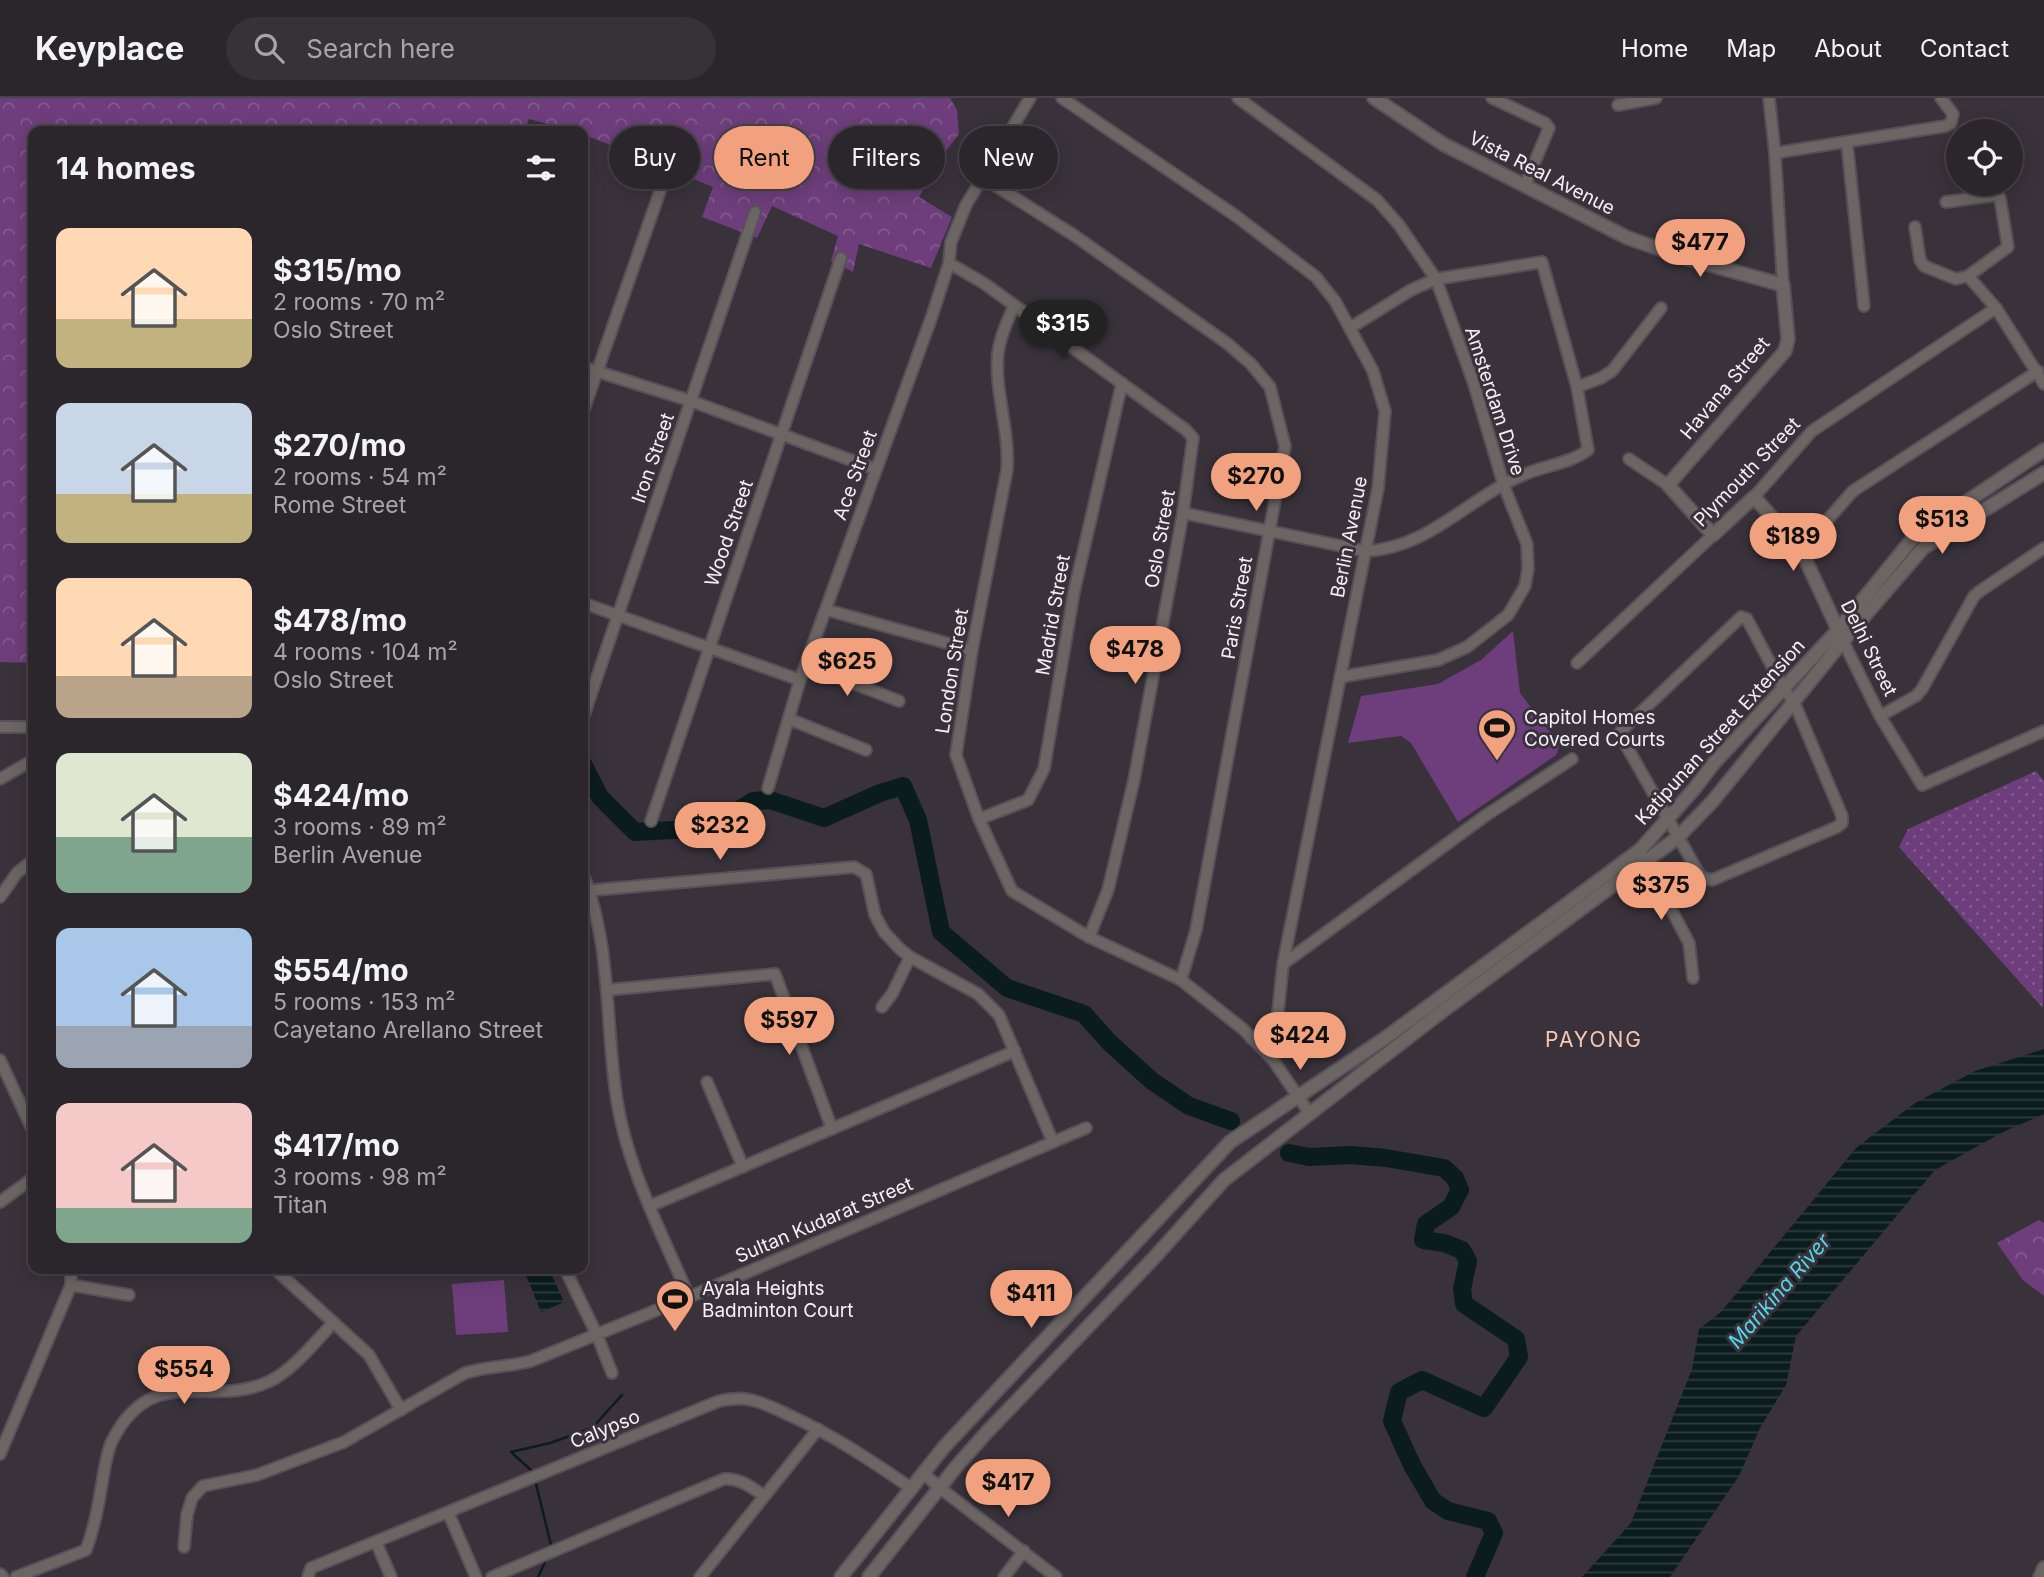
<!DOCTYPE html>
<meta charset="utf-8">
<style>
body{margin:0;font-family:Inter,sans-serif;background:#373238;color:#f1f3f6;height:100vh;display:flex;flex-direction:column;font-size:26px;white-space:nowrap}
*{box-sizing:border-box;margin:0}
p{font-size:23px;color:#a6a5a9}
.icon{flex:none;width:38px;height:38px;fill:none;stroke:currentColor;stroke-width:2;stroke-linecap:round;stroke-linejoin:round}
.map{position:relative;flex:1;overflow:hidden}
.sheet{position:absolute;left:28px;top:28px;width:560px;height:1148px;display:flex;flex-direction:column;background:#2b262c;border-radius:14px;box-shadow:0 4px 18px #0003,0 0 0 2px #474348}
.sheet>*{flex:none}
.banner{position:absolute;left:609px;top:28px;width:665px;height:63px;display:flex;gap:14px}
.controls{position:absolute;left:1946px;top:21px;display:grid;gap:14px}
.controls a{display:grid;place-items:center;width:77px;height:77px;border-radius:50%;background:#2b262c;box-shadow:0 4px 18px #0003,0 0 0 2px #474348;font-size:35px}
.price{position:absolute;translate:-50% -60px;padding:0 16px;border-radius:24px;background:#f1a17d;color:#111;font-size:23px;line-height:46px;filter:drop-shadow(0 2px 4px #0008)}
.price::after{content:'';position:absolute;left:50%;top:42px;width:21px;height:16px;margin-left:-10px;background:inherit;clip-path:polygon(0 0,100% 0,50% 100%)}
.price.on{background:#222;color:#fff}
ul{padding:0;list-style:none}
li{display:flex;align-items:center;gap:21px;height:175px;padding:0 28px}
li span{display:grid;place-items:center;flex:none;width:196px;height:140px;border-radius:14px;color:#555}
li>.icon{margin-inline-start:auto}
span .icon{width:84px;height:84px;fill:#fffc;stroke-width:1}
li b{font-size:30px}
h2{display:flex;justify-content:space-between;align-items:center;height:84px;padding:0 28px;font-size:30px}
.tag{padding:0 24px;border-radius:32px;background:#2b262c;box-shadow:0 4px 18px #0003,0 0 0 2px #474348;font-size:24px;line-height:63px}
.tag.on{background:#f1a17d;color:#111}
header{display:flex;align-items:center;gap:42px;box-sizing:border-box;height:98px;padding:0 35px;background:#2b262c;border-bottom:2px solid #474348}
header strong{font-size:33px}
nav{display:flex;gap:38px;margin-inline-start:auto;font-size:24px}
.search{width:490px;height:63px;background:#373238;display:flex;align-items:center;gap:18px;box-sizing:border-box;padding:0 24px;border-radius:38px;color:#a6a5a9;font-size:26px}
.map>svg:first-child{display:block}
.grass{fill:url(#grass-dots)}
.forest{fill:url(#forest-crowns)}
.park{fill:#6d3e7b}
.water{fill:url(#water-rules)}
.lines{fill:none;stroke-linecap:round;stroke-linejoin:round}
.stream{stroke:#0b1c1e;stroke-width:2.5}
.river{stroke:#0b1c1e;stroke-width:18}
.minor-casing{stroke:#575059;stroke-width:14}
.tertiary-casing{stroke:#575059;stroke-width:16}
.minor{stroke:#6b6563;stroke-width:10}
.tertiary{stroke:#6b6563;stroke-width:12}
.labels{text-anchor:middle;dominant-baseline:central;stroke-width:6;stroke-linejoin:round;paint-order:stroke}
.street-label{font-size:19px;fill:#f4f0f5;stroke:#39323b}
.poi-label{font-size:19px;fill:#f4f0f5;stroke:#39323b;text-anchor:start}
.neighbourhood-label{font-size:21px;letter-spacing:2px;fill:#f7c8b4;stroke:#39323b}
.water-label{font-size:21px;font-style:italic;fill:#52d7e9;stroke:#39323b}
</style>
<header>
<strong>Keyplace</strong>
<div class="search"><svg class="icon" aria-label="search" viewBox="0 0 24 24"><circle cx="10" cy="10" r="6"/><path d="M15 15l6 6"/></svg>Search here</div>
<nav><a>Home</a><a>Map</a><a>About</a><a>Contact</a></nav>
</header>
<div class="map">
<svg width="2044" height="1479" viewBox="0 0 2044 1479">
<defs>
<pattern id="grass-dots" width="8" height="8" patternUnits="userSpaceOnUse" patternTransform="scale(1.75)"><rect width="8" height="8" fill="#6d3e7b"/><path d="M2 2h.1M6 6h.1" fill="none" stroke="#825a8e" stroke-width="1.8" stroke-linecap="round"/></pattern>
<pattern id="forest-crowns" width="20" height="18" patternUnits="userSpaceOnUse" patternTransform="scale(1.75)"><rect width="20" height="18" fill="#6d3e7b"/><path d="M2 6a3 3 0 1 1 6 0M12 15a3 3 0 1 1 6 0" fill="none" stroke="#825a8e"/></pattern>
<pattern id="water-rules" width="6" height="5" patternUnits="userSpaceOnUse" patternTransform="scale(1.75)"><rect width="6" height="5" fill="#0b1c1e"/><path d="M0 2.5h6" fill="none" stroke="#2f3d3f"/></pattern>
</defs>
<rect width="100%" height="100%" fill="#39323b"/>
<path class="grass" d="M2036,673L2044,683L2043,910L1899,749L1908,731Z"/>
<g class="forest">
<path d="M0,0H950L957,12L959,36L942,58L938,57L929,81L919,99L952,119L931,170L859,146L853,174L831,163L838,138L772,108L757,140L702,119L713,89L583,36V33H574L529,21L524,33H33V565L0,564Z"/>
<path d="M2039,1122L2044,1125V1198L2023,1182L1997,1145Z"/>
</g>
<g class="park">
<path d="M1513,533L1520,595L1560,647L1556,657L1458,724L1411,645L1401,638L1348,645L1361,598L1438,586L1481,562Z"/>
<path d="M504,1182L508,1234L456,1237L452,1186Z"/>
</g>
<g class="water">
<path d="M2044,951V1016L2003,1034L1935,1072L1796,1238L1786,1287L1760,1330L1739,1378L1670,1479H1582L1631,1425L1692,1271L1699,1231L1721,1214L1856,1050L1915,1005L1975,973Z"/>
<path d="M541,1171H549L564,1204L541,1214L526,1177Z"/>
</g>
<g class="lines">
<g class="stream">
<path d="M532,1373L511,1354L550,1345L592,1330L622,1297"/>
<path d="M536,1386L552,1451"/>
<path d="M538,1479L547,1460"/>
</g>
<g class="river">
<path d="M583,666L600,699L635,734L711,730L753,703L770,702L824,720L880,695L903,688L918,722L941,834L1007,890L1084,916L1109,944L1152,983L1189,1008L1231,1023"/>
<path d="M1289,1055L1309,1059L1351,1057L1386,1060L1444,1070L1455,1080L1460,1092L1451,1109L1426,1126L1423,1142L1444,1145L1462,1152L1468,1163L1462,1191L1464,1206L1516,1241L1519,1259L1484,1310L1422,1282L1399,1294L1392,1323L1412,1367L1433,1403L1448,1413L1488,1423L1494,1435L1475,1479"/>
</g>
<defs>
<g id="minor">
<path d="M1062,0L1236,118L1316,179L1335,203L1373,273L1385,313L1378,390L1283,866L1273,962L1310,1016"/>
<path d="M1238,0L1377,102L1399,127L1436,181L1473,283L1504,388L1527,446L1528,471L1525,488L1508,517L1467,549L1438,562L1340,579"/>
<path d="M1492,0L1545,25L1549,30L1525,87"/>
<path d="M1769,0L1775,55L1783,187"/>
<path d="M1618,7L1656,0"/>
<path d="M1847,45L1864,208"/>
<path d="M1775,55L1946,28L1951,25L1953,16L1941,0"/>
<path d="M982,79L1075,138L1228,246L1251,266L1270,289L1285,348L1196,832L1181,882"/>
<path d="M1915,129L1920,162L1924,168L1956,181L1968,178L2008,149L2000,100L1997,97L1946,104"/>
<path d="M949,165L985,186L1186,332L1193,340L1183,415L1134,682L1108,792L1089,839"/>
<path d="M1968,178L1996,210L2044,286"/>
<path d="M1014,208C1007,223 1000,239 998,255C994,292 1010,332 1007,372L972,552L956,657L979,721L1012,793L1089,839L1181,882L1243,931L1273,962"/>
<path d="M583,269L691,303L875,371"/>
<path d="M1577,289L1601,280L1612,273L1661,210"/>
<path d="M583,314L666,76"/>
<path d="M1629,361L1668,387"/>
<path d="M1754,399L1812,333L1996,210"/>
<path d="M1183,415L1365,453C1428,451 1468,400 1523,377C1543,368 1571,365 1588,352L1577,289L1542,164L1436,181L1411,192L1350,230"/>
<path d="M1801,452L1853,393L2038,273"/>
<path d="M583,505L800,582"/>
<path d="M827,512L972,552"/>
<path d="M1741,519L1747,521L1784,591L1794,604L1842,718V725L1837,729L1712,782L1701,779L1619,635Z"/>
<path d="M1843,543L1880,618L1922,687L2044,633"/>
<path d="M1577,565L1713,437"/>
<path d="M806,567L899,603"/>
<path d="M584,617L755,114"/>
<path d="M1880,618L1916,598L1922,591L1974,498L1980,493L2044,450"/>
<path d="M789,621L866,652"/>
<path d="M0,629H33"/>
<path d="M0,681L33,662"/>
<path d="M768,690L800,582L932,218L949,165L951,144L966,107L1030,0"/>
<path d="M979,721L1028,702L1044,671L1074,494L1122,285"/>
<path d="M651,723L841,160"/>
<path d="M1643,758L1689,845L1693,880"/>
<path d="M583,776C612,848 605,928 617,1003C628,1072 662,1135 689,1199"/>
<path d="M583,793L854,769L866,776L875,817L884,834L900,851L910,859L978,896L999,917L1053,1044"/>
<path d="M0,799L17,775L33,762"/>
<path d="M1283,866L1485,718L1572,661"/>
<path d="M607,892L775,876L832,1031"/>
<path d="M882,909L892,896L910,859"/>
<path d="M1251,940L1275,932"/>
<path d="M0,962L33,1033"/>
<path d="M707,984L743,1069"/>
<path d="M0,1104L33,1080"/>
<path d="M650,1108L1015,953"/>
<path d="M275,1171L369,1257L401,1312"/>
<path d="M565,1171L597,1237L612,1275"/>
<path d="M71,1187L129,1197"/>
<path d="M0,1356L71,1187V1171"/>
<path d="M923,1375L940,1390L1056,1479"/>
<path d="M448,1414L476,1479"/>
<path d="M376,1444L391,1479"/>
<path d="M184,1449L187,1417L192,1400L203,1388L257,1377L344,1344L465,1275C487,1268 509,1269 531,1263L689,1199L1086,1030"/>
<path d="M0,1476L3,1479"/>
<path d="M16,1479L86,1452C95,1428 99,1404 103,1379C105,1368 107,1354 112,1343C153,1262 210,1312 270,1283C293,1272 316,1243 333,1225"/>
<path d="M308,1479L311,1470L719,1303C729,1301 740,1299 751,1302C765,1305 778,1312 791,1318C834,1338 872,1363 911,1390"/>
<path d="M492,1479L724,1381C740,1380 751,1389 763,1397"/>
<path d="M700,1479L818,1331"/>
<path d="M1004,1479L1024,1453"/>
</g>
<g id="tertiary">
<path d="M1374,0L1443,46L1628,140L1689,161L1783,187L1788,241L1785,253L1668,387L1713,437L1754,399L1801,452L1840,536"/>
<path d="M841,1479L944,1349L1230,1044L1384,941L1640,752L1695,690L1714,665L1838,532L1914,439L2044,352"/>
<path d="M869,1479L956,1369L987,1334L1152,1162L1224,1082L1436,918L1677,740L1712,704L1843,543L1923,450L2044,375"/>
<path d="M2040,1479L2044,1470"/>
</g>
</defs>
<use href="#minor" class="minor-casing"/>
<use href="#tertiary" class="tertiary-casing"/>
<use href="#minor" class="minor"/>
<use href="#tertiary" class="tertiary"/>
</g>
<defs>
<symbol id="stadium-pin" viewBox="-11 -11 22 30"><path d="M0 17L-7.5 6A9.5 9.5 0 1 1 7.5 6Z" fill="#f1a17d" stroke="#39323b"/><path d="M0-5a6.5 5 0 1 0 0 10a6.5 5 0 1 0 0-10ZM-3.5-1.8h7v3.6h-7Z" fill="#111"/></symbol>
</defs>
<g fill-rule="evenodd">
<use href="#stadium-pin" x="1475" y="608" width="44" height="60"/>
<use href="#stadium-pin" x="653" y="1179" width="44" height="60"/>
</g>
<g class="labels">
<g class="street-label">
<text transform="translate(1542 75) rotate(27)">Vista Real Avenue</text>
<text transform="translate(1725 290) rotate(-50)">Havana Street</text>
<text transform="translate(1495 303) rotate(72)">Amsterdam Drive</text>
<text transform="translate(653 360) rotate(-71)">Iron Street</text>
<text transform="translate(1747 374) rotate(-46)">Plymouth Street</text>
<text transform="translate(855 377) rotate(-70)">Ace Street</text>
<text transform="translate(729 435) rotate(-71)">Wood Street</text>
<text transform="translate(1349 439) rotate(-79)">Berlin Avenue</text>
<text transform="translate(1160 441) rotate(-80)">Oslo Street</text>
<text transform="translate(1237 510) rotate(-80)">Paris Street</text>
<text transform="translate(1053 517) rotate(-80)">Madrid Street</text>
<text transform="translate(1869 550) rotate(64)">Delhi Street</text>
<text transform="translate(952 573) rotate(-81)">London Street</text>
<text transform="translate(1720 634) rotate(-48)">Katipunan Street Extension</text>
<text transform="translate(824 1122) rotate(-23)">Sultan Kudarat Street</text>
<text transform="translate(605 1331) rotate(-22)">Calypso</text>
</g>
<g class="poi-label">
<text x="1524" y="619">Capitol Homes<tspan x="1524" dy="22">Covered Courts</tspan></text>
<text x="702" y="1190">Ayala Heights<tspan x="702" dy="22">Badminton Court</tspan></text>
</g>
<g class="neighbourhood-label">
<text x="1594" y="941">PAYONG</text>
</g>
<g class="water-label">
<text transform="translate(1779 1193) rotate(-49)">Marikina River</text>
</g>
</g>
</svg>
<div class="controls">
<a><svg class="icon" aria-label="locate" viewBox="0 0 24 24"><circle cx="12" cy="12" r="6"/><path d="M12 2v4M12 18v4M2 12h4M18 12h4"/></svg></a>
</div>
<b class="price" style="left:1700px;top:181px">$477</b>
<b class="price on" style="left:1063px;top:262px">$315</b>
<b class="price" style="left:1256px;top:415px">$270</b>
<b class="price" style="left:1942px;top:458px">$513</b>
<b class="price" style="left:1793px;top:475px">$189</b>
<b class="price" style="left:1135px;top:588px">$478</b>
<b class="price" style="left:847px;top:600px">$625</b>
<b class="price" style="left:720px;top:764px">$232</b>
<b class="price" style="left:1661px;top:824px">$375</b>
<b class="price" style="left:789px;top:959px">$597</b>
<b class="price" style="left:1300px;top:974px">$424</b>
<b class="price" style="left:1031px;top:1232px">$411</b>
<b class="price" style="left:184px;top:1308px">$554</b>
<b class="price" style="left:1008px;top:1421px">$417</b>
<div class="banner">
<a class="tag">Buy</a>
<a class="tag on">Rent</a>
<a class="tag">Filters</a>
<a class="tag">New</a>
</div>
<section class="sheet">
<h2>14 homes<svg class="icon" aria-label="filters" viewBox="0 0 24 24"><path d="M4 7h16M4 17h16"/><circle cx="9" cy="7" r="2"/><circle cx="15" cy="17" r="2"/></svg></h2>
<ul>
<li><span style="background:linear-gradient(#ffd9b3 65%,#c2b280 0)"><svg class="icon" aria-label="home" viewBox="0 0 24 24"><path d="M3 11l9-7 9 7M6 9v11h12V9"/></svg></span><div><b>$315/mo</b><p>2 rooms · 70 m²</p><p>Oslo Street</p></div></li>
<li><span style="background:linear-gradient(#c9d6e8 65%,#c2b280 0)"><svg class="icon" aria-label="home" viewBox="0 0 24 24"><path d="M3 11l9-7 9 7M6 9v11h12V9"/></svg></span><div><b>$270/mo</b><p>2 rooms · 54 m²</p><p>Rome Street</p></div></li>
<li><span style="background:linear-gradient(#ffd9b3 70%,#b9a48a 0)"><svg class="icon" aria-label="home" viewBox="0 0 24 24"><path d="M3 11l9-7 9 7M6 9v11h12V9"/></svg></span><div><b>$478/mo</b><p>4 rooms · 104 m²</p><p>Oslo Street</p></div></li>
<li><span style="background:linear-gradient(#dfe7d0 60%,#7fa58c 0)"><svg class="icon" aria-label="home" viewBox="0 0 24 24"><path d="M3 11l9-7 9 7M6 9v11h12V9"/></svg></span><div><b>$424/mo</b><p>3 rooms · 89 m²</p><p>Berlin Avenue</p></div></li>
<li><span style="background:linear-gradient(#a9c7e8 70%,#9aa5b1 0)"><svg class="icon" aria-label="home" viewBox="0 0 24 24"><path d="M3 11l9-7 9 7M6 9v11h12V9"/></svg></span><div><b>$554/mo</b><p>5 rooms · 153 m²</p><p>Cayetano Arellano Street</p></div></li>
<li><span style="background:linear-gradient(#f6c9c9 75%,#7fa58c 0)"><svg class="icon" aria-label="home" viewBox="0 0 24 24"><path d="M3 11l9-7 9 7M6 9v11h12V9"/></svg></span><div><b>$417/mo</b><p>3 rooms · 98 m²</p><p>Titan</p></div></li>
</ul>
</section>
</div>
